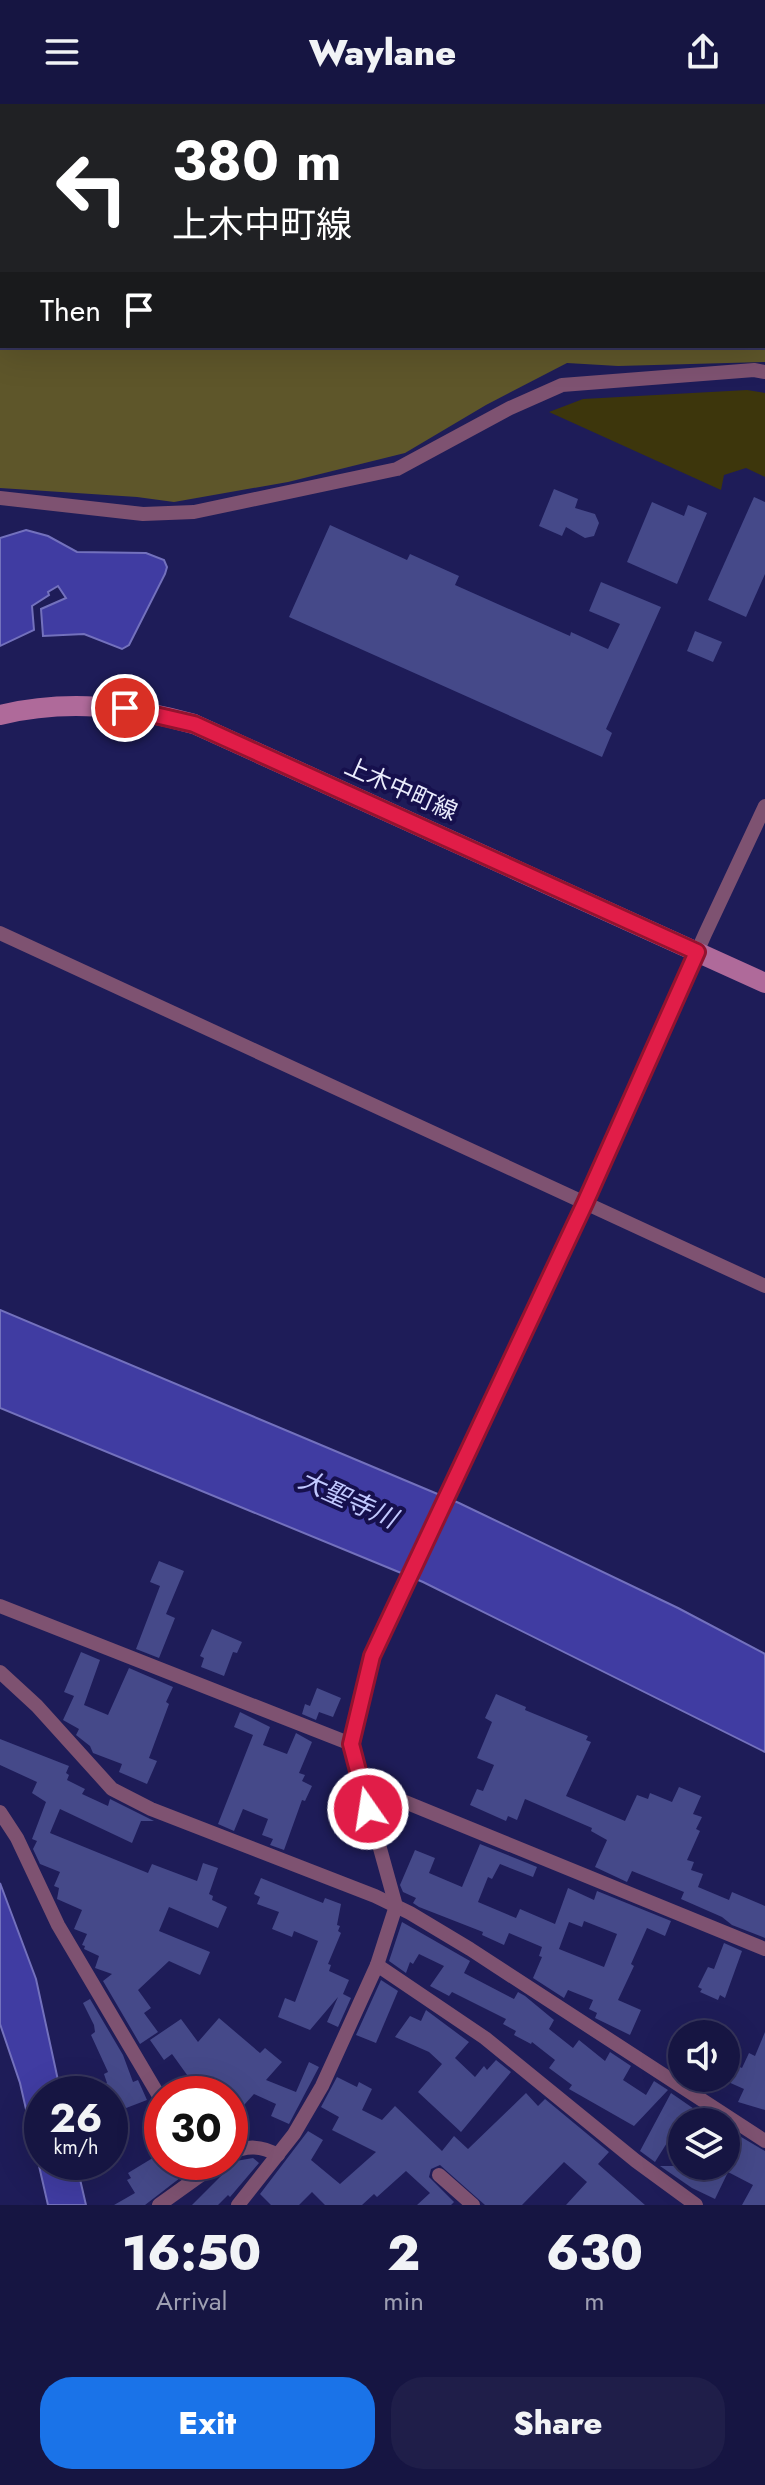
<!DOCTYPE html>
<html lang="en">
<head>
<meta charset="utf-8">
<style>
  :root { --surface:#161542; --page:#1f1e49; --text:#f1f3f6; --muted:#9e9fb2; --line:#35345b; --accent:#1a73e8 }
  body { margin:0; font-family:Jost,"Noto Sans JP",sans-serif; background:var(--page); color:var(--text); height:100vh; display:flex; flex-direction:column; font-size:30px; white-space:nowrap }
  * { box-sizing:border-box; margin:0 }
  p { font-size:26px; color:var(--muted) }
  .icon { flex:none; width:44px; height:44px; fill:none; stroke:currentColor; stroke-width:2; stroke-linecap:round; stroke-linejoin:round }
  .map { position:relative; height:2101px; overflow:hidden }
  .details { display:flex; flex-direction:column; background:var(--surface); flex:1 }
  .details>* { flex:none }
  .hud { position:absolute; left:0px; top:0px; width:766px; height:244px; box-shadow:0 8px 32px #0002,0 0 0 2px var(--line); background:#202124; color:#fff; overflow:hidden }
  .fabs { position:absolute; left:668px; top:1916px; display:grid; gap:16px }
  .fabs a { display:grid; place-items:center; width:72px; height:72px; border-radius:50%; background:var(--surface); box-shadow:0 8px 32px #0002,0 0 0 2px var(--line); font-size:40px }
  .speed { position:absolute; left:24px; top:1972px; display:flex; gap:16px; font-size:40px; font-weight:700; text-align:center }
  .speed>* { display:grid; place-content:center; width:104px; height:104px; border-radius:50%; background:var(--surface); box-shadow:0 8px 32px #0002,0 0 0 2px var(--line); line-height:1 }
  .speed small { font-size:20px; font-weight:400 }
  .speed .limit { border:12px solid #d22; background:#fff; color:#111 }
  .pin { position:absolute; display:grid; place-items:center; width:68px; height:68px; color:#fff; margin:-34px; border:4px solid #fff; border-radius:50%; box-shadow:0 2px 8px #0007 }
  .me { position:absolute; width:88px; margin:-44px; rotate:347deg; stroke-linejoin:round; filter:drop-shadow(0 0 6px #0008) }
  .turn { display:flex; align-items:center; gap:28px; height:168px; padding:0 40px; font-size:36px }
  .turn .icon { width:104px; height:104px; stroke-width:2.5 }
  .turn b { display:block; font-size:56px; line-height:68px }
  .then { display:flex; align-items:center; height:76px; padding:0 40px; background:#0003; gap:16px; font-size:30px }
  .eta { display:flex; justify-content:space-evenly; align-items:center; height:136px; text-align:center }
  .eta b { font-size:48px; font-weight:800; line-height:56px }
  .button { display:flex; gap:16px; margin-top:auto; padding:16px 40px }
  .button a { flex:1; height:92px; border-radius:32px; background:var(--accent); color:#fff; font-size:32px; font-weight:800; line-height:92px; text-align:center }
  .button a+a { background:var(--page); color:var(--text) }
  header { display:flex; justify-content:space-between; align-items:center; height:104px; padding:0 40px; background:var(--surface); font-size:36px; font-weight:800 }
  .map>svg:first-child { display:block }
</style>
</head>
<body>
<header><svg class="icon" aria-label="menu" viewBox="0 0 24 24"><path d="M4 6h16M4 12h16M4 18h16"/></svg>Waylane<svg class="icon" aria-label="share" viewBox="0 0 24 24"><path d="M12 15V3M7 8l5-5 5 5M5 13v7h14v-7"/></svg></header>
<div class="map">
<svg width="765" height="2101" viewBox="0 0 765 2101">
  <rect width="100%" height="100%" fill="#1e1c58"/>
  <polygon fill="#3d360c" points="747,286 765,289 765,373 746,364 724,371 721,386 549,308 583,295"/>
  <path fill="#5e562a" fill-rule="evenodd" d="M0,0h765v258l-147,4 -51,-3 -81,42 -81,48 -117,29 -114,20 -37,-5 -137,-9zM2,2h762v240h-762z"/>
  <g fill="#403ca2" stroke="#7371bd" stroke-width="2">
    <polygon points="26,426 48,432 77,448 146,449 164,456 167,463 165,470 129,541 122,545 84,530 43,532 41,505 66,494 58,482 48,488 49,491 32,502 34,526 0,542 0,434"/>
    <polygon points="0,1206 459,1399 678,1504 765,1550 765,1648 423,1478 0,1304"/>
    <polygon points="0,1779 36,1875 61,1990 42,1990 42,2058 76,2058 86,2101 48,2101 20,1979 0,1920"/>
  </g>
  <g fill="#454989" fill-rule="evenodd">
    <polygon points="554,385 578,395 575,404 595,410 599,419 594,432 585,434 566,423 562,432 539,422"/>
    <polygon points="754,393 765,398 765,470 746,513 708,496"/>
    <polygon points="652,398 684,412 688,401 707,409 677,480 627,458"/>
    <polygon points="330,421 407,456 410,450 459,472 455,481 570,532 571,528 608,545 620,520 589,507 601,478 661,503 606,625 612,629 602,653 289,513"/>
    <polygon points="695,527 722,538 713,558 687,547"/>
    <polygon points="159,1457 184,1467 166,1510 175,1514 159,1554 136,1545 160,1482 150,1478"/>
    <polygon points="212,1525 242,1538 237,1549 233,1548 224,1572 201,1563 204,1554 200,1552"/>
    <polygon points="81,1548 100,1556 84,1601 108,1611 129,1564 173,1583 166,1598 169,1600 149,1654 157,1657 147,1680 119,1668 122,1660 93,1649 90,1642 76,1631 79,1625 63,1616 74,1592 64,1588"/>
    <polygon points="317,1584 341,1594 333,1613 319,1608 316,1616 302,1610 305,1600 310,1602"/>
    <polygon points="496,1590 526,1603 525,1606 588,1632 586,1636 591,1638 566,1692 625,1717 637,1691 648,1695 650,1689 672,1698 679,1683 701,1692 693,1710 702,1713 696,1725 700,1727 687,1756 694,1758 691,1766 703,1770 698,1783 729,1796 732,1788 765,1802 765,1834 732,1821 722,1813 681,1795 684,1788 632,1767 627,1778 595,1763 607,1736 591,1727 592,1724 525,1695 517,1716 508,1712 506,1717 470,1701 477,1685 483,1687 494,1661 477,1654 492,1618 485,1614"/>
    <polygon points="240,1608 270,1623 263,1641 287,1650 296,1629 312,1638 299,1669 305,1671 302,1677 312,1682 305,1697 302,1696 284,1746 270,1741 273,1735 262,1731 268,1715 243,1705 234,1727 218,1720 253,1631 234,1623"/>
    <polygon points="0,1635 69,1662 66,1669 69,1671 67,1676 85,1685 82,1690 108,1702 110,1695 154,1717 141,1717 132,1739 60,1705 50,1729 148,1769 152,1760 197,1777 203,1759 218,1764 209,1790 213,1792 212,1796 227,1803 218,1824 169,1803 159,1827 210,1848 200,1871 169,1857 138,1886 151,1904 144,1909 158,1928 140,1940 103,1877 112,1870 95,1864 99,1852 84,1845 85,1842 82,1841 87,1830 74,1825 82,1806 57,1795 59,1784 54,1782 60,1768 40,1760 33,1745 37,1737 32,1735 46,1698 32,1689 37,1678 0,1661"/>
    <path d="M480,1740l57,23 -4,10 -33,-13 -8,15 -4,-2 -10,25 38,16 4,-9 35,15 13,-36 26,12 3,-9 74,30 -6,15 -18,-8 -16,36 3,2 -16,34 23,10 -11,25 -35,-17 2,-5 -8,-4 4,-9 -25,-10 -4,8 -31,-20 9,-21 -3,-1 3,-9 -33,-14 -5,12 -22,-10 1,-3 -64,-25 -6,-4 3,-5 -13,-6 -3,-7 15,-35 20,8 -6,15 33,14zM584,1817l33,13 -13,33 -45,-18 10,-27 13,5z"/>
    <polygon points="261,1774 323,1799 325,1794 341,1800 337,1821 340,1822 338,1827 341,1829 328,1860 331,1861 329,1867 349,1876 343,1890 351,1894 338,1923 327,1918 338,1893 310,1926 278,1913 285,1894 295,1898 318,1837 294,1827 292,1833 272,1825 279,1808 257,1800 260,1793 254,1790"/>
    <polygon points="402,1818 470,1857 464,1869 514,1895 518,1888 525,1892 554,1916 549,1925 573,1944 579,1936 605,1957 610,1948 631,1962 623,1976 646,1991 654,1977 668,1986 634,2022 569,1985 572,1981 549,1964 555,1956 532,1938 531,1940 514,1931 516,1927 503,1920 506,1915 452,1888 449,1892 430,1882 444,1862 419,1850 413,1860 410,1858 406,1869 389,1857"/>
    <polygon points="724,1839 742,1847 725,1894 720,1891 718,1896 700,1888 702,1885 698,1883 708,1863 714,1865"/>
    <polygon points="381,1876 398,1887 376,1939 356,1931"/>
    <polygon points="90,1895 123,1951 133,1978 138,1976 147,1996 121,2006 119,2000 112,2003 110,1990 107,1990 103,1981 107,1979 104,1970 108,1968 91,1931 95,1928 94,1921 83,1899"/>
    <polygon points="426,1906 469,1938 455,1954 475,1973 484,1962 487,1966 496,1956 511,1968 461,2028 418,1988 442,1960 429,1948 395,1933 410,1912 421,1917"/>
    <polygon points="219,1914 260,1949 265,1944 282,1958 266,1976 296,1988 309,1958 319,1963 289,2020 271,2012 276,2000 254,1990 244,2001 231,1990 169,1990 190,1975 172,1950 164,1956 150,1936 181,1915 198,1938"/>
    <polygon points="765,1928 765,2006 738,1998 744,1985 726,1977 726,1957 742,1964 749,1949 755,1952"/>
    <polygon points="337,1973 357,1983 359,1978 372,1985 362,2006 382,2016 395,2002 442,2047 454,2032 468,2045 526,1989 538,2002 545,1995 609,2048 598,2060 645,2101 566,2101 587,2078 564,2058 522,2101 485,2101 440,2061 431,2065 429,2073 454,2098 451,2101 417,2101 430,2089 406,2067 377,2093 374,2090 362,2101 325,2101 312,2088 299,2101 271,2101 260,2090 308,2027 323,2036 311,2056 340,2080 376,2048 332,2026 339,2013 321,2003"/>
    <polygon points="671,1989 700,2009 693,2018 682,2018 682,2025 680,2029 675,2026 655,2058 640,2047"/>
    <polygon points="162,2019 162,2058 184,2058 189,2067 145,2101 114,2101 135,2089 127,2076 131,2074 128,2069 156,2052 143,2030"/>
    <polygon points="726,2024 765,2047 765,2101 742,2101 753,2081 728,2068 715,2095 692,2084 660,2062 726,2062"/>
    <polygon points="253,2054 259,2059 230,2093 228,2091 218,2101 192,2101 236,2057"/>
  </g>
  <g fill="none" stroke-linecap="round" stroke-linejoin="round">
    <g stroke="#7e5271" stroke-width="14">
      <polyline points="0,394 143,410 194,408 397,365 510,304 562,281 754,266 765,268"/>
      <polyline points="0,829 765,1182"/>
      <polyline points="0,1502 351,1640"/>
      <polyline points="0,1568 37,1602 112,1685 151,1705 375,1792 410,1809 470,1845 765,2037"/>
      <polyline points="361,1680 765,1845"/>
      <polyline points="0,1708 17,1734 58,1821 162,1997"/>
      <polyline points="377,1861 485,1934 636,2057 696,2101"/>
      <path d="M230,2049c18,-8 31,-7 48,2"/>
      <polyline points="439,2071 473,2101"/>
      <polyline points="159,2101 219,2058"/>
      <polyline points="238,2101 294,2030 322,1982 377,1861 396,1802 351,1640 362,1587 372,1552 585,1099 705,830 765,702"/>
    </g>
    <path stroke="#af6a9a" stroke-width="20" d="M0,611c66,-16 130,-9 194,9l571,259"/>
  </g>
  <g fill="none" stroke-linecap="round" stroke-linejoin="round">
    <defs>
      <polyline id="route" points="125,604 194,620 697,848 585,1099 372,1552 351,1640 368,1705"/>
    </defs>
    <use href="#route" stroke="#92132f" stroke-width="20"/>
    <use href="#route" stroke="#e11d48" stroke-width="14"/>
  </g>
  <g text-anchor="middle" stroke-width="8" stroke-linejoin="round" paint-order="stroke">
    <g font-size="24" fill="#eaecfc" stroke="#16104d">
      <text transform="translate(401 685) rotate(24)" y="8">上木中町線</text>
    </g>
    <g font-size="26" font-style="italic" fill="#c1c8fe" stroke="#16104d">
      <text transform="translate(348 1395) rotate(24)" y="9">大聖寺川</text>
    </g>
  </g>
</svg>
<div class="fabs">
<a><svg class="icon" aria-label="sound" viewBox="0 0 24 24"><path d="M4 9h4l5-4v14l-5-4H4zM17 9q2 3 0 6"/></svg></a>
<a><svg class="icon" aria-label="layers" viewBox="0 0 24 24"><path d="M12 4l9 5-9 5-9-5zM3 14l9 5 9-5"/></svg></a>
</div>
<div class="speed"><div>26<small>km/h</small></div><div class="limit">30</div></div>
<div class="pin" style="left:125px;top:604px;background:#d93025"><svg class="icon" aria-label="arrive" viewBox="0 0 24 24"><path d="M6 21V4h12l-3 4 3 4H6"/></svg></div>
<svg class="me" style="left:368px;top:1705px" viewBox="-20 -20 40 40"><circle r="17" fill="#e11d48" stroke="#fff" stroke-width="3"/><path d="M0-11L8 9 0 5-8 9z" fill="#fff"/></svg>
<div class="hud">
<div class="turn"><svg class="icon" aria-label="left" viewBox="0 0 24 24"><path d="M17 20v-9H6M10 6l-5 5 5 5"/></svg><div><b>380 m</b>上木中町線</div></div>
<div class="then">Then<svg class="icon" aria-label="arrive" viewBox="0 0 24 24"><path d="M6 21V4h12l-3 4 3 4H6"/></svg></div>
</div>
</div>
<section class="details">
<div class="eta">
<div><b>16:50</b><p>Arrival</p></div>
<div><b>2</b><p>min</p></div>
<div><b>630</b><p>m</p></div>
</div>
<div class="button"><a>Exit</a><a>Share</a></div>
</section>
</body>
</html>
